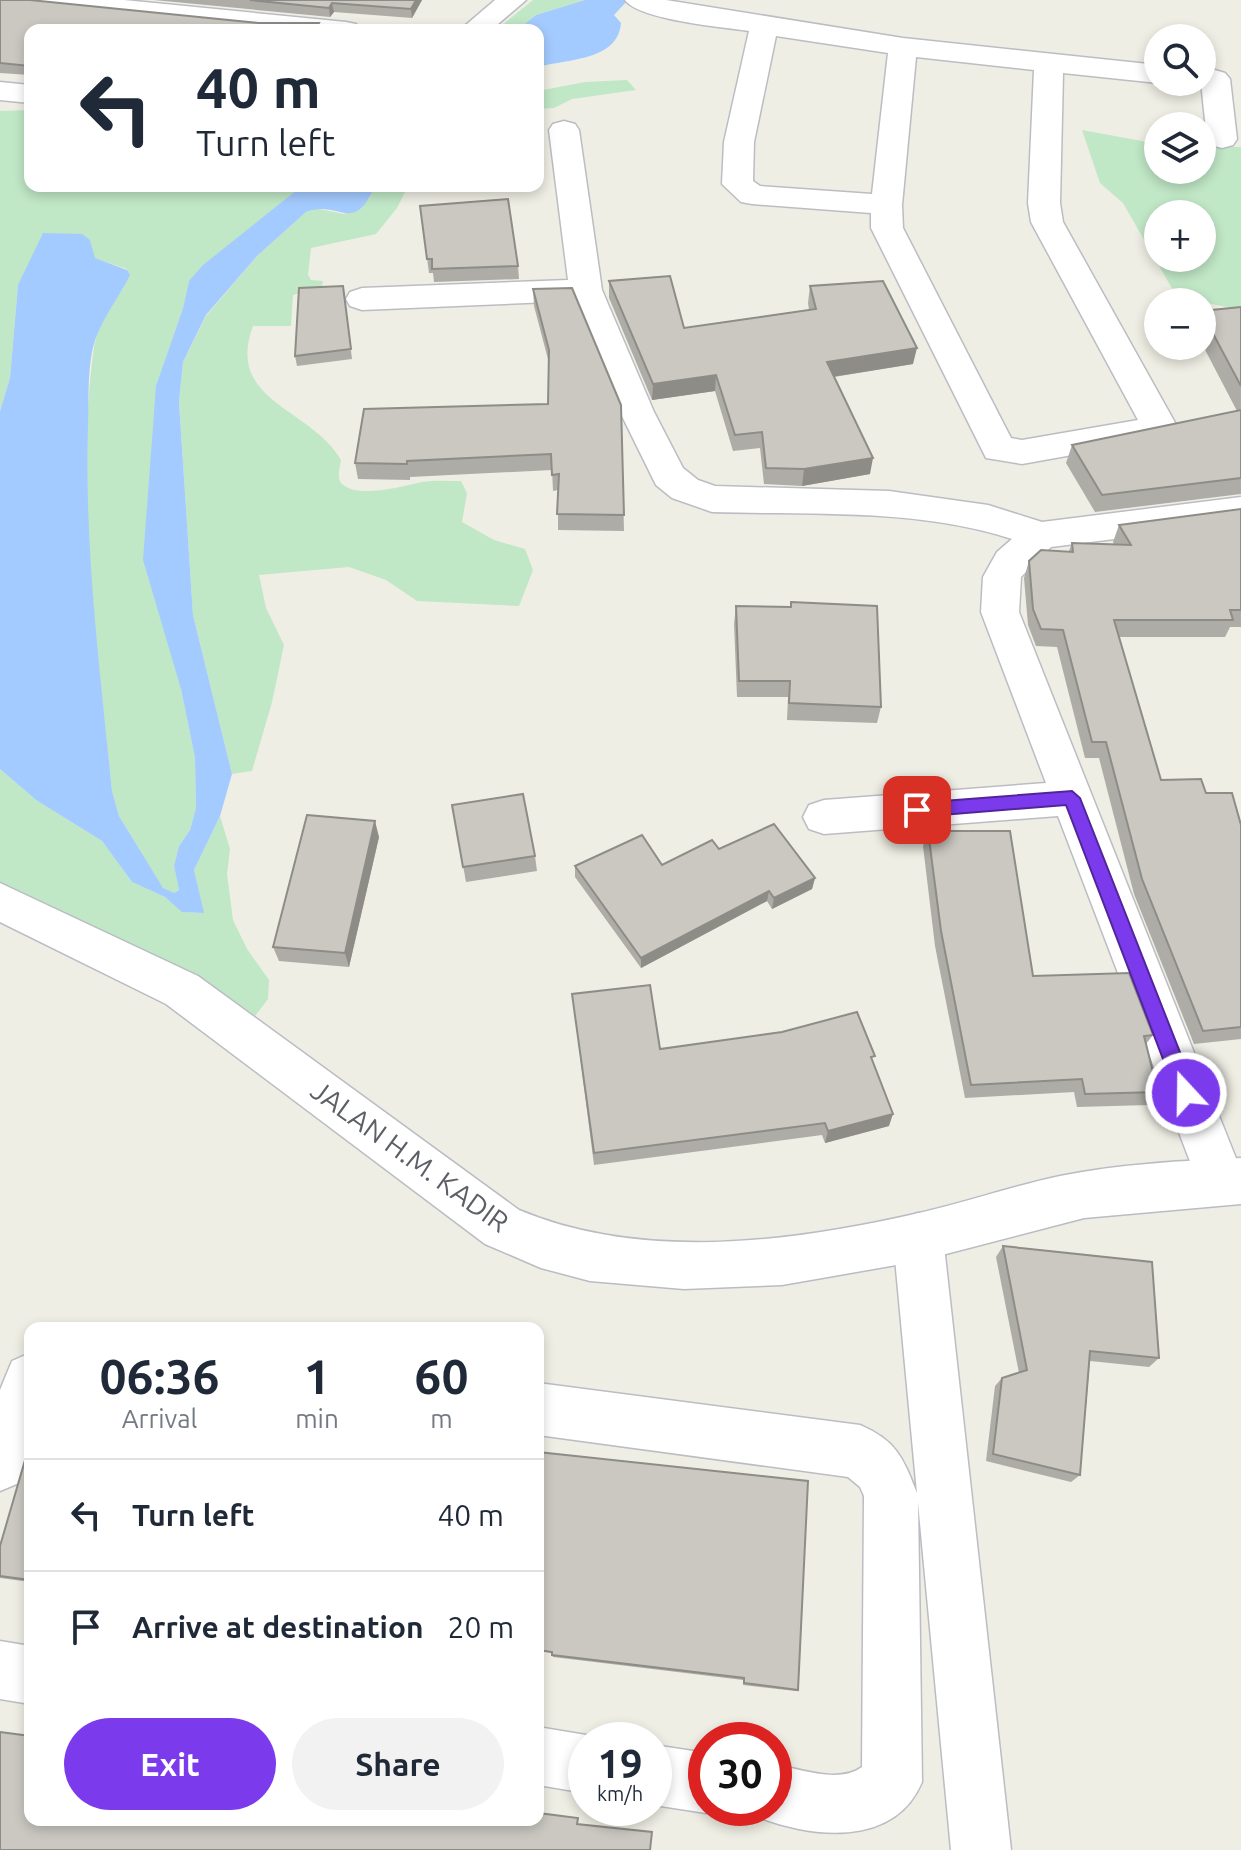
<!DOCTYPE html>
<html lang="en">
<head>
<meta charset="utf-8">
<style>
  :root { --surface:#fff; --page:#f2f2f3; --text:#1f2937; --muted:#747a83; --line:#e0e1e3; --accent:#7c3aed }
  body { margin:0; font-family:Ubuntu,sans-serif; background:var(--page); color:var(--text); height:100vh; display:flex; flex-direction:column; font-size:30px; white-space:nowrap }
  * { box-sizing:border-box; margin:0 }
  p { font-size:26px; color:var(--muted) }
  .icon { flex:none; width:44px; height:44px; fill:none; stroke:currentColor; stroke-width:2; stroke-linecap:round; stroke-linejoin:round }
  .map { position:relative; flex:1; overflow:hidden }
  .side { position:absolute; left:24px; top:1322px; width:520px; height:504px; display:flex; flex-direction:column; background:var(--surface); border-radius:16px; box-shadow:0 4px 12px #0003 }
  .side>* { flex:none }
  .guide { position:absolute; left:24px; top:24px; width:520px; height:168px; border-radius:16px; box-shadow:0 4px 12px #0003; background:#fff; color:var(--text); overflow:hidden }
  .tools { position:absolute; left:1144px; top:24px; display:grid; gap:16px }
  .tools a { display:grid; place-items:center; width:72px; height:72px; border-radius:50%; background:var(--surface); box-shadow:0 4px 12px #0003; font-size:40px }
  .speed { position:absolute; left:568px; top:1722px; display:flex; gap:16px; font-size:40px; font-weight:700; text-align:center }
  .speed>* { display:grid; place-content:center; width:104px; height:104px; border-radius:50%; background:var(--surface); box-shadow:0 4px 12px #0003; line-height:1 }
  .speed small { font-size:20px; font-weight:400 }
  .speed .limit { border:12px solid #d22; background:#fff; color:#111 }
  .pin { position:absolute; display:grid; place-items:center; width:68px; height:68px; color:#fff; margin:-34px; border-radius:16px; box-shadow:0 4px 12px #0006 }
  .me { position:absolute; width:88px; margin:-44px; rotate:339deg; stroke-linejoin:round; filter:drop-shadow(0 0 6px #0008) }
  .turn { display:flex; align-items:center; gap:28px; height:168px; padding:0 40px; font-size:36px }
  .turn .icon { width:104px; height:104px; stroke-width:2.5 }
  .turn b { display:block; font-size:56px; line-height:68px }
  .eta { display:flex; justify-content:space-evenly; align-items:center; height:136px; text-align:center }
  .eta b { font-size:48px; font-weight:700; line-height:56px }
  .cta { display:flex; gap:16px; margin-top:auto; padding:16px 40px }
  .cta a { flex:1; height:92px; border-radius:48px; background:var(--accent); color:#fff; font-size:32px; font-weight:700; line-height:92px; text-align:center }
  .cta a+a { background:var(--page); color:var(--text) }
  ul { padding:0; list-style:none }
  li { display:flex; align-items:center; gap:24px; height:112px; padding:0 40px; border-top:2px solid var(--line) }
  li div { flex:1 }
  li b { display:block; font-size:30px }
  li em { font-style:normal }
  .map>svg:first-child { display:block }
</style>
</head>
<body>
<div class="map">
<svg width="1241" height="1850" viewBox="0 0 1241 1850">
  <rect width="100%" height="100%" fill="#efeee4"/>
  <g fill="#c0e7c6" fill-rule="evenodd">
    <polygon points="533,0 585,0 536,15 517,30 496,30"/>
    <polygon points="627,80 636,90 572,99 554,108 538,109 538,91 585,82"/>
    <path d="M30,110v76h272l-113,95 -6,27 -27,79 25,302 14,69 1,50 -6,22 -11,16 -5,20 5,24 -5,3 -11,-4 -44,-73 -7,-25c-15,-146 -38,-298 -18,-444 4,-29 30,-50 33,-78l-33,-11 -4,-18 -72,45 -8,93 -10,33v-300z"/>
    <path d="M1082,130l76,14v26h44v-23h39v163l-64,-13 -54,-94 -23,-20zM1158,214h44v44h-44z"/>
    <path d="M375,186h33l-11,22 -21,26 -65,14 -3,27 3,5 12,1 -1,5 -29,9 -2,31h-38c-28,76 57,81 88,134 -1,7 -5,18 1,24 16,15 62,2 80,-2 13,-2 26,-1 39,-1l6,12 -5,29 32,18 31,9 8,21 -14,36 -102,-5 -31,-21 -37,-13 -90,8 7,33 18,37 -12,57 -20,69 -20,3 -39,-159 -14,-213 4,-40 23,-46 51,-60 49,-44 9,-4 29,6 25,-15z"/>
    <polygon points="0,769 36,800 102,841 132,882 165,897 183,912 203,913 194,870 220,816 230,849 227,874 233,920 247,949 269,980 268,999 255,1016 218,1000 123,943 0,882"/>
  </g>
  <g fill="#a4cbff">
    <path d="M585,0h43l-14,15 7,8c-3,38 -54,36 -83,44v-37h-21l19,-15z"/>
    <path d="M302,186h73c-22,50 -36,13 -69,26l-49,44 -51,59 -23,47 -4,40 14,213 39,159 -12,42 -26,54 10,43 -22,-1 -17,-15 -33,-15 -30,-41 -66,-41 -36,-31v-358l10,-33 8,-93 25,-52 39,1 8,6 5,18 32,12 3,5c-11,22 -26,41 -35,65 -8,25 -6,58 -7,85 -4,122 12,245 24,366l7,25 44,72 11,5 5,-3 -5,-24 5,-20 11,-16 6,-22 -1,-50 -14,-69 -38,-129 13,-174 27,-78 6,-27 14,-16z"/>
  </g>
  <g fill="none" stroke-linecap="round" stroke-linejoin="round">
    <defs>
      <g id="street">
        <polygon points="24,0 124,0 346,22 356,24 360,30 260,30 38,8 28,6"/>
        <polygon points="495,0 526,0 491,30 460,30"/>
        <path d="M625,0h41l237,38 255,27v17h3l-3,1 -95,-10 -3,130 3,19 115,206 -6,9 -150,27 -36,-6 -115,-230v-15l-119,-9 -11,-2 -19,-18 2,-42 25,-111c-26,-4 -110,-11 -124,-31zM776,36l112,17 -16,141 -112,-8 -7,-5 1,-39zM916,57l118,13 -6,133 3,19 107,198 -116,20 -11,-2 -108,-210 -1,-23z"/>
        <polygon points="1215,70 1225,73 1230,79 1237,139 1233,145 1222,148 1211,145 1207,139 1201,82 1205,73"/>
        <polygon points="0,82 30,85 30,103 0,100"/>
        <path d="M564,121l11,3 4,6 23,160 52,122 29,56 15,12 17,6 174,5 99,14 54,17 199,-25v26l-190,24 -30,30 -2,35 222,559 -3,27 -17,7 -17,-7 -146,-382 -234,18 -15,-5 -6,-12 6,-12 15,-5 222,-17 -65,-171 2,-35 14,-25 15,-13c-95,-31 -201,-24 -300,-27l-40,-14 -16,-13 -36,-73 -46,-111 -212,9 -12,-4 -4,-7 4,-7 12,-4 206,-8 -19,-150 4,-6z"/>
        <path d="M918,1213l18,7 7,17 68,613h-60l-33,-348 4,280c-28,67 -114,56 -169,33l-3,-7h24v-44c26,5 65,20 88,3l2,-271 -4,-9 -12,-10 -310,-42v-52l322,42c37,16 43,33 57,68l-24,-256 7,-17z"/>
        <polygon points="30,1353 30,1455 19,1483 0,1491 0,1390 12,1361"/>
        <polygon points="0,1641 30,1646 30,1704 0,1699"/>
        <polygon points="538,1727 586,1735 599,1740 586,1740 586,1793 538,1785"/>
        <polygon points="654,1745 706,1753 706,1808 717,1808 706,1813 654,1805"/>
      </g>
      <path id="secondary" d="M0,883l198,93 321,234c124,52 274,32 400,3 48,-11 94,-27 141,-37 59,-12 121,-15 181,-18v46l-157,14 -165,43 -137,24 -98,4 -94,-8 -49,-13 -56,-24 -319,-240 -166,-82z"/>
    </defs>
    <use href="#street" stroke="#bcbdc3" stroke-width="3"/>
    <use href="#secondary" stroke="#babcc3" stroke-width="3"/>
    <use href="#street" fill="#fff" fill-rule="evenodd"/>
    <use href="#secondary" fill="#fff" fill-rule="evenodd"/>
  </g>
  <g fill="#aeaca6">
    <polygon points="0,0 35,1 258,23 319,23 321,30 30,30 30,75 0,73"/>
    <polygon points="154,0 422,0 412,18 334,12 330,17"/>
    <polygon points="420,206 518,266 519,279 434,282 433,273 429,273"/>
    <polygon points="609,281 684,328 809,310 808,303 810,286 913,364 834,377 870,474 802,486 764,484 760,448 733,451 715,391 652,400 609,298"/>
    <polygon points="533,289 621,405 624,531 558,530 558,490 553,491 552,470 410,477 410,480 358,479 355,463 548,404 549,363 534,306"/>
    <polygon points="344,296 352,359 297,366 295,356"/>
    <polygon points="1241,307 1241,494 1095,512 1066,463 1072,445 1237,411 1202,344 1202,311"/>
    <polygon points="1241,509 1241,627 1230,627 1225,637 1119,637 1161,780 1206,793 1241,825 1241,1039 1194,1044 1134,894 1099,758 1085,758 1057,647 1036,646 1028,625 1024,578 1029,561 1069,551 1072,543 1114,544 1113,542 1119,525"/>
    <polygon points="736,606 881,707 877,723 787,720 788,697 737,697 734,624"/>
    <polygon points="452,805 535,856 537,871 466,882"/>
    <polygon points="928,831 1033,976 1153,1035 1146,1044 1158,1092 1149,1105 1077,1107 1074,1092 965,1098 935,946 923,846"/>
    <polygon points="379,837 349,967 279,961 273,947"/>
    <polygon points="719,849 815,878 812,889 772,909 767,901 641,968 575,877 575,866 662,865"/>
    <polygon points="572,994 660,1049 873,1063 889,1126 825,1143 822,1135 594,1165"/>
    <polygon points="1003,1246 1159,1358 1149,1367 1090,1361 1080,1475 1071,1482 986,1461 995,1386 1002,1378 1019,1373 996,1257"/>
    <polygon points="30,1443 30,1582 0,1578 0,1546"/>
    <polygon points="538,1452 798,1690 796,1691 743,1685 743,1680 553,1657 552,1653 538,1651"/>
  </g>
  <g fill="#8d8c87">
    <polygon points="416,0 422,0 412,18 411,9"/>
    <polygon points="332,3 334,12 330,17 329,8"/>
    <polygon points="917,348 913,364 825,378 827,362"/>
    <polygon points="716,375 715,391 652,400 653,384"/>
    <polygon points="873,458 870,474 802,486 804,469"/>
    <polygon points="375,821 379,837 349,967 345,953"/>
    <polygon points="815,878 812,889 772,909 774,898"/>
    <polygon points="769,891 767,901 641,968 641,958"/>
    <polygon points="893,1114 889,1126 825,1143 828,1131"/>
  </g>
  <g fill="#cac8c1" stroke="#8d8c87" stroke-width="2">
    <polygon points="0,0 30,0 258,23 319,23 315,30 30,30 30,66 0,63"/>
    <polygon points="250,0 416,0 411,9 332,3 329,8"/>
    <polygon points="508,199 518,266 432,269 432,259 427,259 420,206"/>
    <polygon points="670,276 684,328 816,309 810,286 883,281 917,348 827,362 873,458 804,469 766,468 762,432 735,435 716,375 653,384 609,281"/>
    <polygon points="343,286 351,349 295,356 299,288"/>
    <polygon points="572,288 621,405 624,515 557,514 559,474 552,475 551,454 407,461 407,464 355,463 364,409 548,404 549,350 533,289"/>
    <polygon points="1241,307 1241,386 1202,313 1202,311"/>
    <polygon points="1241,410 1241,478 1102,495 1072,445"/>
    <polygon points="1241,509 1241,610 1230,610 1233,620 1114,620 1161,780 1201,779 1206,793 1232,793 1241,825 1241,1027 1203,1031 1142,879 1106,742 1092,742 1063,630 1041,629 1033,609 1029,561 1041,550 1073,552 1072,543 1131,545 1119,525"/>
    <polygon points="791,602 877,606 881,707 789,703 790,681 739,681 736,606 791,607"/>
    <polygon points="523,794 535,856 463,867 452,805"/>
    <polygon points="307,815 375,821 345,953 273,947"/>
    <polygon points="774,824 815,878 774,898 769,891 641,958 575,866 642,835 662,865 712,840 719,849"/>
    <polygon points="928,831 1010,831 1033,976 1129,973 1153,1035 1144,1036 1158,1092 1085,1094 1082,1079 971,1085 941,931"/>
    <polygon points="650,985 660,1049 782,1032 857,1012 875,1056 871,1057 893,1114 828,1131 825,1123 594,1153 572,994"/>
    <polygon points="1003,1246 1152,1262 1159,1358 1090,1351 1080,1475 993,1454 1002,1378 1027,1370"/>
    <polygon points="30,1443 30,1580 0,1576 0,1546"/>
    <polygon points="538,1452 808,1481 798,1690 744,1683 744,1678 552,1655 552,1652 538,1650"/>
    <polygon points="0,1732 30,1736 30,1820 538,1820 538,1813 578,1818 577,1824 652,1832 650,1850 0,1850"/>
  </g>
  <polygon fill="#7c3aed" stroke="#51269a" stroke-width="2" points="1072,791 1080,798 1196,1093 1193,1099 1186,1102 1179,1099 1176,1093 1066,805 917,817 908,810 917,803"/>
  <g text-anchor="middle" stroke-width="8" stroke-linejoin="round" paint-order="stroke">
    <g font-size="28" fill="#5c5f65" stroke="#fff">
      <text transform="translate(410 1156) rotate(36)" y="10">JALAN H.M. KADIR</text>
    </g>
  </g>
</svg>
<div class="tools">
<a><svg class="icon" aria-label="search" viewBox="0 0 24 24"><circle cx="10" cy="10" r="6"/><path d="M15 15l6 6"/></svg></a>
<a><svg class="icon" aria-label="layers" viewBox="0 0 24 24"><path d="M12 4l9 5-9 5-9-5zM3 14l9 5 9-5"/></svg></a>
<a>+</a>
<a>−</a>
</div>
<div class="speed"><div>19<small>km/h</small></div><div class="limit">30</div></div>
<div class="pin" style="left:917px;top:810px;background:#d93025"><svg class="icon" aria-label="arrive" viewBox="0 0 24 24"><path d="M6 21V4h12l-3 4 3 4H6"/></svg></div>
<svg class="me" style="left:1186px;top:1093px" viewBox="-20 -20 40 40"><circle r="17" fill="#7c3aed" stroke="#fff" stroke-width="3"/><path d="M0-11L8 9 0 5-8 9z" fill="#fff"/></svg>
<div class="guide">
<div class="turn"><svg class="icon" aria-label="left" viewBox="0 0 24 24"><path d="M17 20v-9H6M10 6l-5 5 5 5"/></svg><div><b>40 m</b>Turn left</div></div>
</div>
<section class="side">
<div class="eta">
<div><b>06:36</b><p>Arrival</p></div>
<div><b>1</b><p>min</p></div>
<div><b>60</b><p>m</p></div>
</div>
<ul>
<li><svg class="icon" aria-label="left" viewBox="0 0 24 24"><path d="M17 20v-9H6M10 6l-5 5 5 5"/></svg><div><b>Turn left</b></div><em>40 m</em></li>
<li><svg class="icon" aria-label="arrive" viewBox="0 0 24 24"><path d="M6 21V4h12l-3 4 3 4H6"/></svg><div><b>Arrive at destination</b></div><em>20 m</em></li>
</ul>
<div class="cta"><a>Exit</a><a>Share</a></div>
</section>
</div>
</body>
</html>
